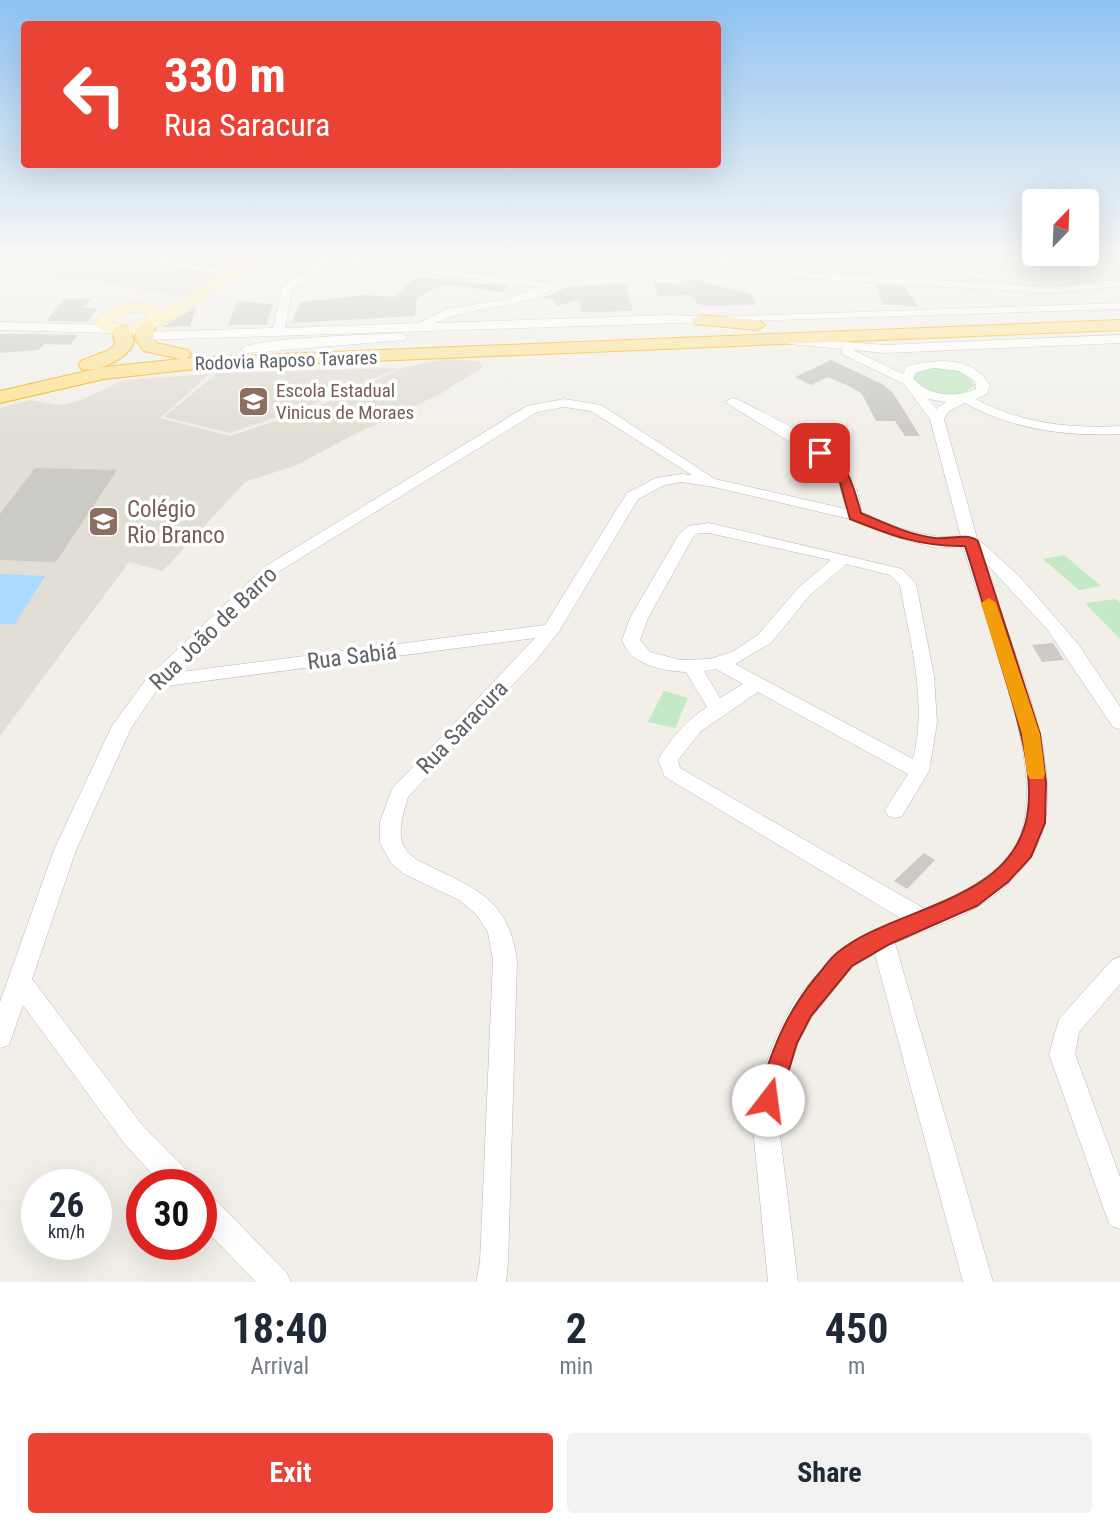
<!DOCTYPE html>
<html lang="en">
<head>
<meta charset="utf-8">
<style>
  :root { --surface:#fff; --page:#f2f2f3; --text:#1f2937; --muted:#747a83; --accent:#ea4335 }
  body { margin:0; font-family:"Roboto Condensed",sans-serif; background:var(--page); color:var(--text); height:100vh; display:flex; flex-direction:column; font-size:26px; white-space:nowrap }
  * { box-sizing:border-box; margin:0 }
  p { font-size:23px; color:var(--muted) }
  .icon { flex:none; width:38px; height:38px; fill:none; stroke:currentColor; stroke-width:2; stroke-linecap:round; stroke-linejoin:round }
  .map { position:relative; height:1282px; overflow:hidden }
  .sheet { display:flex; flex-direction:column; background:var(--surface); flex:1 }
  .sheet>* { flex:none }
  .banner { position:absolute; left:21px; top:21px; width:700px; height:147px; border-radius:7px; box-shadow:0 7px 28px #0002; background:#ea4335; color:#fff; overflow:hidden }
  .needle { width:46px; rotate:23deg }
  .controls { position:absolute; left:1022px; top:189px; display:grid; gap:14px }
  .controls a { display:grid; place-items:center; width:77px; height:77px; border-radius:7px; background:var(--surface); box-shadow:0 7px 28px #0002; font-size:35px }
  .speed { position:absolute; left:21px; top:1169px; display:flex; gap:14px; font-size:35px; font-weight:700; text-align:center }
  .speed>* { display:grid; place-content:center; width:91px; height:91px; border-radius:50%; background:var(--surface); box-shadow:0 7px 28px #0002; line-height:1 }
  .speed small { font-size:18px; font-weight:400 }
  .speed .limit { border:10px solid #d22; background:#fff; color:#111 }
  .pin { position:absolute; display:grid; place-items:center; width:60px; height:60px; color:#fff; margin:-30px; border-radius:14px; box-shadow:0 4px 10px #0006 }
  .me { position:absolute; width:77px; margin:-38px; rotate:15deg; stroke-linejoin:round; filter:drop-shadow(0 0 5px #0008) }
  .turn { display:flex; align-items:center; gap:24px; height:147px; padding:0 28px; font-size:32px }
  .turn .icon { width:91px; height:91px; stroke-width:2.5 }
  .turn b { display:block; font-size:49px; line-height:60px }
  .eta { display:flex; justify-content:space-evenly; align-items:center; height:119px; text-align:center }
  .eta b { font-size:42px; font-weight:700; line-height:49px }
  .primary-button { display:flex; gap:14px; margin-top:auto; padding:14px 28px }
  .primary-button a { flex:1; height:80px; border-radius:7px; background:var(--accent); color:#fff; font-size:28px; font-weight:700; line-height:80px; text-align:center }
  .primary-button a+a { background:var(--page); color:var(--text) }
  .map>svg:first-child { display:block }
</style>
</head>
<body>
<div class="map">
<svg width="1120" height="1282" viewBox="0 0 1120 1282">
  <rect width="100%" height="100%" fill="#f1efe8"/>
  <g fill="#e1ded6">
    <polygon points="32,254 128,254 219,272 219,275 184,298 109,283 35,274 3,267"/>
    <polygon points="445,359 478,361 483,367 440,394 349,437 297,465 245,482 163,571 129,562 0,736 0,408 30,400 60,405 82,400 123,380 210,374 160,418 230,436 314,408 405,367"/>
    <polygon points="399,368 314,404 230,433 164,417 217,373"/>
  </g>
  <g fill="#c5e8c5">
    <path d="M926,367c17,1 42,-1 48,18 -14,17 -52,10 -61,-8l1,-4z"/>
    <polygon points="1064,555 1101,586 1079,590 1043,559"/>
    <polygon points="1116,599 1120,603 1120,639 1085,603"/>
    <polygon points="664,691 688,698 675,728 648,722"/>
  </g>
  <polygon fill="#aadaff" points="0,574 45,576 15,624 0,624"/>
  <g fill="#cccac5">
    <polygon points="164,254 245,254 223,269"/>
    <polygon points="415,277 508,286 503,292 446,285 436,288 417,299 415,316 292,323 300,302 365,295 396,297"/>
    <polygon points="691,279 751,294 756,305 706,306 698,304 689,295 654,296 658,293 653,283 670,282 674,286"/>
    <polygon points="626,284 633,311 582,312 579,300 557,306 553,299 542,298 571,286"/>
    <polygon points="876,285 905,287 919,307 882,304"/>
    <polygon points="64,299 91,299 83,308 97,308 87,322 46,321"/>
    <polygon points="237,301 273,304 266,325 228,325"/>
    <polygon points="196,307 190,326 162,327 178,318"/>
    <polygon points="0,334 32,334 78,335 70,345 44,344 38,350 0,353"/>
    <polygon points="831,360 882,384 893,393 920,436 905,436 895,421 876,421 862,394 853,388 828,377 811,385 795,377"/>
    <polygon points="35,468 117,470 56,562 0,560 0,514"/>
    <polygon points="1053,643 1064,660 1042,662 1032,645"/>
    <polygon points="924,853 935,860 907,889 894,881"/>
  </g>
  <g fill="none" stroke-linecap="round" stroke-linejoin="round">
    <defs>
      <g id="minor">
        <polygon points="123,254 143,254 235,274 230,277 128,257"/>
        <polygon points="699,254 713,254 736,263 816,273 1051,287 1120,280 1120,286 1051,293 816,279 734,269"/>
        <polygon points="903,254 919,254 997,279 988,281"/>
        <path d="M328,255l225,28 5,3c-36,25 -84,18 -123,37l235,-8 44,2 406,-14v6l-975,31 -6,-4 6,-4 128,-4 10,-42zM330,261l208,26 -30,12 -62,10 -27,14 -134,5 7,-39z"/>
        <polygon points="0,322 109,325 115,329 109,333 0,330"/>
        <path d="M401,333l6,4 -2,3 -158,13 -6,-4c15,-12 133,-14 160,-16z"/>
        <path d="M1120,335v8l-235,10 -32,-3 50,24 4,-8c29,-7 66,-11 83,20l-3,8 -11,5c43,24 95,30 144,27v8c-53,3 -109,-5 -155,-31l-16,8 -5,8 33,119 43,39 58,67 42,63v22l-7,-2 -66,-98 -64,-69c22,78 76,180 62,262 -6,35 -38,68 -68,85 -26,15 -55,24 -82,36l98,339h-30l-88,-328 -23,13 -40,50 -14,26 -13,40 -7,35 20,164h-30l-16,-164 7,-35 16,-43 19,-39 42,-48 66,-34 -237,-142 -7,-17c13,-22 28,-39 49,-53l-21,-35c-24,-1 -55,-7 -64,-32l8,-22 49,-84 10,-8 20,-3 193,46 14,15 18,92 3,47 -8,48 -27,45 -7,2 -7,-2 -3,-6 23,-36 -150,-82 -57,39 -23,29 2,8 245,141c32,-14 71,-31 90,-63 40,-66 -33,-229 -52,-300l-27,2 -44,-12 -42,-17 -136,-32 -33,-5 -16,3 -27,14 -78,131 -23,29 -129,138c-4,15 -11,33 -5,48 4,9 15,16 24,20 50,24 82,35 90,96l-9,301 -2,20h-30l4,-20 13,-301 -5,-29 -12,-18 -17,-14 -55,-26 -13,-11 -11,-20v-21l12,-33 143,-151 -376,49 -28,41 -55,122 -44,129 110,146 49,50 4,10h-33l-38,-42 -101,-138 -14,40 -9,3v-46l54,-152 58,-124 35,-48 119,-112 261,-160 37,-7 37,6 114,74 131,30 -8,-30 -17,-18 -96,-59 7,-4 5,1c35,19 99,45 116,82 5,10 7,22 9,32 33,14 63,26 99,24l-31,-118 -26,-35 -62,-30v-5l-53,-5 -6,-4 2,-3 100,8zM934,368l25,3 16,10 1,8c-20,9 -48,8 -63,-11l3,-6zM928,399l18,3 -10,7zM564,407l27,4 101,64 -11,-1 -25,4 -29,15 -82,132 -372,48 105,-101 259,-160zM698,533h11l122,27 -33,28 -40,47 -26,17 -22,7 -30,1 -30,-8 -10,-12 8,-22 45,-81zM846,564l44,11 10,10c10,57 28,116 13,174l-178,-95 36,-21 39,-48zM716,669l27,15 -23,14 -16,-27z"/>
        <polygon points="1120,957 1120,984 1079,1032 1075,1054 1120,1177 1120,1229 1110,1225 1106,1215 1049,1054 1059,1019 1112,960"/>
        <polygon points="201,1191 211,1195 286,1272 291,1282 256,1282 201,1225"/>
      </g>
      <path id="major" d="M250,254h16c-12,13 -30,22 -45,32 -27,20 -96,73 -127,37 12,-20 50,-27 68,-11zM129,312h13l7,5 -19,9 -20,-4z"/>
      <g id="highway">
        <polygon points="701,315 757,320 766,325 757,330 695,324 692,320"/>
        <polygon points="1120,320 1120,330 204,368 104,379 0,403 0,391 104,367 180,359 144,351 135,339 138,326 147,321 156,326 153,339 156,343 188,350 191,354 187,358"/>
        <path d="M121,325l6,1 7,14c-3,18 -36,33 -53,29l-2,-4 2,-4 28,-11 6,-6 -3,-14z"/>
      </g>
    </defs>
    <use href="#minor" stroke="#b5b8bc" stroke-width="1"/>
    <use href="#major" stroke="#f2c960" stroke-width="1"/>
    <use href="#highway" stroke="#f9ab00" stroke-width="2"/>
    <use href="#minor" fill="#fff" fill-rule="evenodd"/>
    <use href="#major" fill="#fff2af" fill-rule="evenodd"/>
    <use href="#highway" fill="#fde293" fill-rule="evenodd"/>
  </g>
  <linearGradient id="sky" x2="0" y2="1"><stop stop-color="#8fc3f1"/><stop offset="0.59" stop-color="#f9f8f5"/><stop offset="1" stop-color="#f9f8f5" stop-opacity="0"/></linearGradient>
  <rect width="1120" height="433" fill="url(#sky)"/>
  <path fill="#ea4335" stroke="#982c22" stroke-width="2" d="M820,449c28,10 34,39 41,64 24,10 48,22 74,25 13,2 33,-6 43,3l62,193 6,48 -1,41 -14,34 -23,25 -31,24 -87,38 -38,22 -41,50 -14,27 -20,66 -9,3 -8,-3 -4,-9c16,-48 27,-83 60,-123 7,-7 13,-18 21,-24 54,-45 166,-49 188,-128 14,-48 -12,-121 -26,-167 -11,-37 -22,-75 -34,-112 -44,1 -75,-11 -115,-27l-11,-40 -26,-26z"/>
  <polygon fill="#f59e0b" points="989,598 996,603 1040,734 1045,774 1043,779 1030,779 1027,774 1022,734 981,603"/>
  <defs>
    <symbol id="school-square" viewBox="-11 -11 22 22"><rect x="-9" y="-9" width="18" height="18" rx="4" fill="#8d6e63" stroke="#fff"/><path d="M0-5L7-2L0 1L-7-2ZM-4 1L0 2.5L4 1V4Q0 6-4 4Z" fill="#fff"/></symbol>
  </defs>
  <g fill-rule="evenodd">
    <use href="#school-square" x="236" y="384" width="35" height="35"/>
    <use href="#school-square" x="86" y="504" width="35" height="35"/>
  </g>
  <g text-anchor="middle" stroke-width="7" stroke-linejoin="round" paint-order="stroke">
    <g font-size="19" fill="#5f6368" stroke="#fff">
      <text transform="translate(286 360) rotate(-2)" y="7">Rodovia Raposo Tavares</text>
    </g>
    <g font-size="19" fill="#785e54" stroke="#fff" text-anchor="start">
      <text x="276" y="397">Escola Estadual<tspan x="276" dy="22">Vinicus de Moraes</tspan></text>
    </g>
    <g font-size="23" fill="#785e54" stroke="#fff" text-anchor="start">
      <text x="127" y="517">Colégio<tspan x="127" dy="26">Rio Branco</tspan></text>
    </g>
    <g font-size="23" fill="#5f6368" stroke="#fff">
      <text transform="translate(213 628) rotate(-44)" y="8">Rua João de Barro</text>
      <text transform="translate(352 656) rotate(-7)" y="8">Rua Sabiá</text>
      <text transform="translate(462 727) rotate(-46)" y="8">Rua Saracura</text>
    </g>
  </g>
</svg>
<div class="controls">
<a><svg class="needle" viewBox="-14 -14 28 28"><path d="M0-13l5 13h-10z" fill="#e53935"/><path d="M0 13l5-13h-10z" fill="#747a83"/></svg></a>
</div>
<div class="speed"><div>26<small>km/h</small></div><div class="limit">30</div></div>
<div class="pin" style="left:820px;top:453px;background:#d93025"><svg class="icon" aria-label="arrive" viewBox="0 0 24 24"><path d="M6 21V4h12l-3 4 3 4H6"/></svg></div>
<svg class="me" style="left:768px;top:1100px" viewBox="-20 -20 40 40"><circle r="19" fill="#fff"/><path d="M0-13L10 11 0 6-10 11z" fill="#ea4335"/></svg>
<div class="banner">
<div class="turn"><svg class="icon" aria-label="left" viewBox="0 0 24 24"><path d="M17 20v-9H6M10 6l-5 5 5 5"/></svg><div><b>330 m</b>Rua Saracura</div></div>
</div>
</div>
<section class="sheet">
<div class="eta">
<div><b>18:40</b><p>Arrival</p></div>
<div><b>2</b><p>min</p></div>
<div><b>450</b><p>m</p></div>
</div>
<div class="primary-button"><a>Exit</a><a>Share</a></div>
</section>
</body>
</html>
